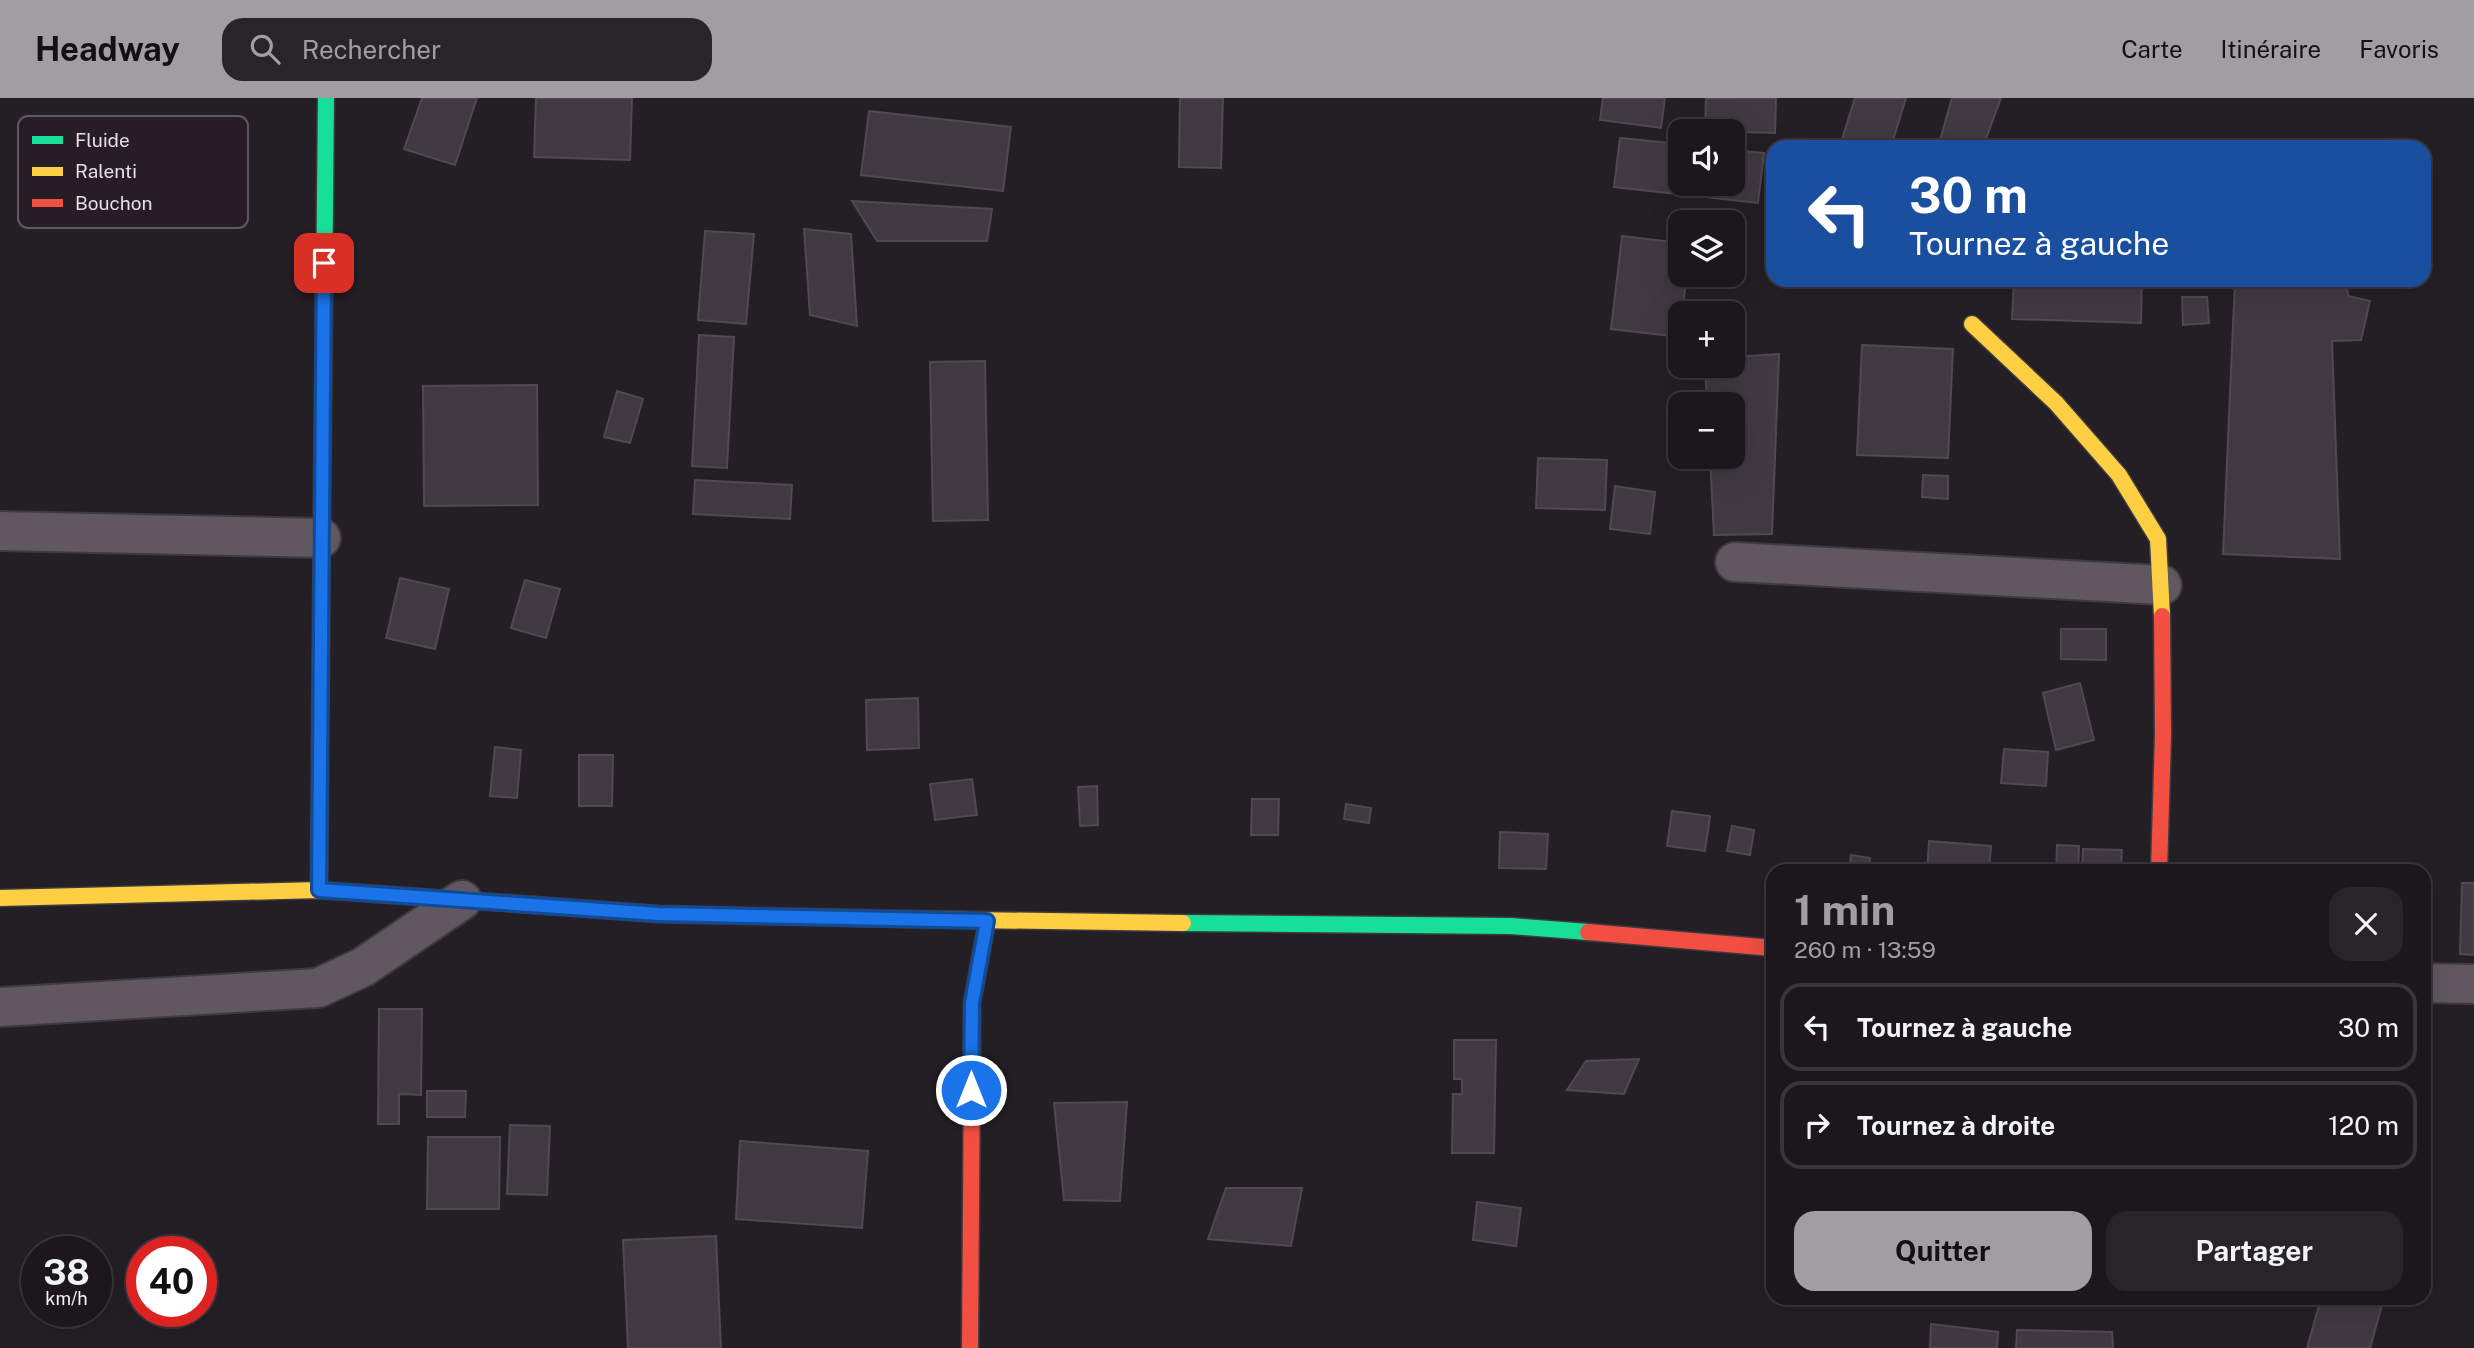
<!DOCTYPE html>
<html lang="fr">
<head>
<meta charset="utf-8">
<style>
  :root { --surface:#1b171c; --page:#282429; --text:#f1f3f6; --muted:#a09fa3; --line:#39363b; --accent:#a29ca3 }
  body { margin:0; font-family:"Public Sans",sans-serif; background:var(--page); color:var(--text); height:100vh; display:flex; flex-direction:column; font-size:26px; white-space:nowrap }
  * { box-sizing:border-box; margin:0 }
  p { font-size:23px; color:var(--muted) }
  .icon { flex:none; width:38px; height:38px; fill:none; stroke:currentColor; stroke-width:2; stroke-linecap:round; stroke-linejoin:round }
  .map { position:relative; flex:1; overflow:hidden }
  .side { position:absolute; left:1766px; top:766px; width:665px; height:441px; display:flex; flex-direction:column; background:var(--surface); border-radius:21px; box-shadow:0 7px 28px #0002,0 0 0 2px var(--line) }
  .side>* { flex:none }
  .banner { position:absolute; left:1766px; top:42px; width:665px; height:147px; border-radius:21px; box-shadow:0 7px 28px #0002,0 0 0 2px var(--line); background:#1a4fa0; color:#fff; overflow:hidden }
  .tools { position:absolute; left:1668px; top:21px; display:grid; gap:14px }
  .tools a { display:grid; place-items:center; width:77px; height:77px; border-radius:14px; background:var(--surface); box-shadow:0 7px 28px #0002,0 0 0 2px var(--line); font-size:35px }
  .speed { position:absolute; left:21px; top:1138px; display:flex; gap:14px; font-size:35px; font-weight:700; text-align:center }
  .speed>* { display:grid; place-content:center; width:91px; height:91px; border-radius:50%; background:var(--surface); box-shadow:0 7px 28px #0002,0 0 0 2px var(--line); line-height:1 }
  .speed small { font-size:18px; font-weight:400 }
  .speed .limit { border:10px solid #d22; background:#fff; color:#111 }
  .pin { position:absolute; display:grid; place-items:center; width:60px; height:60px; color:#fff; margin:-30px; border-radius:14px; box-shadow:0 4px 10px #0006 }
  .me { position:absolute; width:77px; margin:-38px; rotate:0deg; stroke-linejoin:round; filter:drop-shadow(0 0 5px #0008) }
  .turn { display:flex; align-items:center; gap:24px; height:147px; padding:0 28px; font-size:32px }
  .turn .icon { width:91px; height:91px; stroke-width:2.5 }
  .turn b { display:block; font-size:49px; line-height:60px }
  .round { display:grid; place-items:center; flex:none; width:74px; height:74px; border-radius:21px; background:var(--page) }
  .headline { display:flex; align-items:center; justify-content:space-between; height:119px; padding:0 28px }
  h1 { font-size:42px; font-weight:700; line-height:52px; color:var(--accent) }
  .action { display:flex; gap:14px; margin-top:auto; padding:14px 28px }
  .action a { flex:1; height:80px; border-radius:21px; background:var(--accent); color:#111; font-size:28px; font-weight:700; line-height:80px; text-align:center }
  .action a+a { background:var(--page); color:var(--text) }
  ul { padding:0; list-style:none }
  li { display:flex; align-items:center; gap:21px; height:88px; margin:0 14px 10px; padding:0 14px; border:4px solid var(--line); border-radius:21px }
  li div { flex:1 }
  li b { display:block; font-size:26px }
  li em { font-style:normal }
  header { display:flex; align-items:center; gap:42px; box-sizing:border-box; height:98px; padding:0 35px; background:var(--accent); color:#111 }
  header strong { font-size:33px }
  nav { display:flex; gap:38px; margin-inline-start:auto; font-size:24px }
  .search { width:490px; height:63px; background:var(--page); display:flex; align-items:center; gap:18px; box-sizing:border-box; padding:0 24px; border-radius:21px; color:var(--muted); font-size:26px }
  .map>svg:first-child { display:block }
</style>
</head>
<body>
<header>
<strong>Headway</strong>
<div class="search"><svg class="icon" aria-label="search" viewBox="0 0 24 24"><circle cx="10" cy="10" r="6"/><path d="M15 15l6 6"/></svg>Rechercher</div>
<nav><a>Carte</a><a>Itinéraire</a><a>Favoris</a></nav>
</header>
<div class="map">
<svg width="2474" height="1250" viewBox="0 0 2474 1250">
  <rect width="100%" height="100%" fill="#241f25"/>
  <g fill="#403942" stroke="#4e4a4f" stroke-width="2">
    <polygon points="422,0 477,0 455,67 404,51"/>
    <polygon points="536,0 632,0 630,62 534,59"/>
    <polygon points="1180,0 1223,0 1221,70 1179,69"/>
    <polygon points="1603,0 1665,0 1661,30 1600,22"/>
    <polygon points="1706,0 1776,0 1775,35 1705,33"/>
    <polygon points="1855,0 1906,0 1891,49 1868,49 1842,41"/>
    <polygon points="1952,0 2001,0 1983,49 1938,49"/>
    <polygon points="869,13 1011,29 1003,93 861,77"/>
    <polygon points="1620,40 1680,46 1680,86 1732,86 1732,52 1764,55 1758,105 1614,89"/>
    <polygon points="852,103 992,111 987,143 877,143"/>
    <polygon points="804,131 851,136 857,228 810,217"/>
    <polygon points="705,133 754,136 746,226 698,222"/>
    <polygon points="1622,138 1680,145 1680,177 1687,177 1682,215 1680,215 1679,239 1611,231"/>
    <polygon points="2014,182 2142,182 2141,225 2012,221"/>
    <polygon points="2235,182 2346,182 2348,198 2370,203 2361,242 2332,243 2340,461 2223,456"/>
    <polygon points="2182,199 2207,199 2209,225 2183,227"/>
    <polygon points="699,237 734,239 727,370 692,368"/>
    <polygon points="1862,247 1953,251 1948,360 1857,357"/>
    <polygon points="1779,256 1772,436 1714,437 1710,359 1732,359 1732,306 1707,306 1705,268 1732,268 1732,259"/>
    <polygon points="985,263 988,422 933,423 930,264"/>
    <polygon points="537,287 538,407 424,408 423,288"/>
    <polygon points="617,293 643,301 630,345 604,339"/>
    <polygon points="1538,360 1607,362 1605,412 1536,410"/>
    <polygon points="1923,377 1948,378 1948,401 1922,399"/>
    <polygon points="695,382 792,387 790,421 693,416"/>
    <polygon points="1615,388 1655,394 1650,436 1610,431"/>
    <polygon points="400,480 449,491 435,551 386,540"/>
    <polygon points="525,482 560,491 546,540 511,530"/>
    <polygon points="2061,531 2106,531 2106,562 2061,561"/>
    <polygon points="2080,585 2094,642 2056,652 2043,595"/>
    <polygon points="918,600 919,650 867,652 866,602"/>
    <polygon points="495,649 521,652 517,700 490,698"/>
    <polygon points="2004,651 2048,654 2046,688 2001,685"/>
    <polygon points="579,657 613,657 612,708 579,708"/>
    <polygon points="972,681 977,717 935,722 930,686"/>
    <polygon points="1097,688 1098,727 1080,728 1078,689"/>
    <polygon points="1252,701 1279,701 1278,737 1251,737"/>
    <polygon points="1346,706 1371,710 1369,725 1344,721"/>
    <polygon points="1672,713 1710,718 1705,753 1667,748"/>
    <polygon points="1732,728 1754,732 1750,757 1727,753"/>
    <polygon points="1500,734 1548,736 1546,771 1499,770"/>
    <polygon points="1929,743 1991,748 1989,774 1927,774"/>
    <polygon points="2057,747 2079,748 2078,774 2056,774"/>
    <polygon points="2083,751 2122,752 2121,774 2082,774"/>
    <polygon points="1851,757 1870,760 1868,774 1849,774"/>
    <polygon points="2238,769 2276,771 2276,774 2237,774"/>
    <polygon points="2462,785 2474,785 2474,857 2460,856"/>
    <polygon points="379,911 422,911 421,997 399,996 399,1026 378,1026"/>
    <polygon points="1454,942 1496,942 1494,1055 1452,1055 1453,996 1462,996 1462,981 1454,981"/>
    <polygon points="1639,961 1624,996 1567,992 1586,963"/>
    <polygon points="427,993 466,993 465,1019 427,1019"/>
    <polygon points="1127,1004 1120,1103 1064,1102 1054,1005"/>
    <polygon points="510,1027 550,1028 547,1097 507,1096"/>
    <polygon points="428,1039 500,1039 499,1111 427,1111"/>
    <polygon points="740,1043 868,1053 862,1130 736,1121"/>
    <polygon points="1226,1090 1302,1090 1291,1148 1208,1141"/>
    <polygon points="1477,1104 1521,1110 1516,1148 1473,1142"/>
    <polygon points="716,1138 721,1250 628,1250 623,1142"/>
    <polygon points="2321,1200 2384,1200 2370,1250 2307,1250"/>
    <polygon points="1931,1226 1998,1234 1997,1250 1930,1250"/>
    <polygon points="2017,1232 2112,1234 2113,1250 2016,1250"/>
  </g>
  <g fill="none" stroke-linecap="round" stroke-linejoin="round">
    <defs>
      <g id="street">
        <polyline points="0,433 321,440"/>
        <polyline points="1735,464 2162,487"/>
        <polyline points="2424,885 2474,886"/>
        <polyline points="0,909 318,890 363,869 462,802"/>
      </g>
      <g id="fast">
        <polyline points="322,406 326,0"/>
        <polyline points="535,807 658,816 905,821"/>
        <polyline points="1183,825 1511,828 1588,834"/>
        <polyline points="972,966 972,905 987,823"/>
      </g>
      <g id="slow">
        <polyline points="1972,226 2056,305 2119,377 2158,441 2162,518"/>
        <polyline points="0,800 319,792 535,807"/>
        <polyline points="905,821 1183,825"/>
      </g>
      <g id="jam">
        <polyline points="2159,774 2163,637 2162,518"/>
        <polyline points="319,792 322,406"/>
        <polyline points="1588,834 1773,850"/>
        <polyline points="970,1250 972,966"/>
      </g>
    </defs>
    <use href="#street" stroke="#3e3b3f" stroke-width="42"/>
    <use href="#fast" stroke="#3e3b3f" stroke-width="19"/>
    <use href="#slow" stroke="#3e3b3f" stroke-width="19"/>
    <use href="#jam" stroke="#3e3b3f" stroke-width="19"/>
    <use href="#street" stroke="#605760" stroke-width="38"/>
    <use href="#fast" stroke="#16e098" stroke-width="16"/>
    <use href="#slow" stroke="#ffcf43" stroke-width="16"/>
    <use href="#jam" stroke="#f24e42" stroke-width="16"/>
  </g>
  <g fill="none" stroke-linecap="round" stroke-linejoin="round">
    <defs>
      <polyline id="route" points="324,165 319,792 658,816 987,823 972,905 971,992"/>
    </defs>
    <use href="#route" stroke="#114b97" stroke-width="18"/>
    <use href="#route" stroke="#1a73e8" stroke-width="12"/>
  </g>
  <rect x="18" y="18" width="230" height="112" rx="10" fill="#261d27" stroke="#605761" stroke-width="2"/>
  <rect x="32" y="38" width="31" height="8" fill="#16e098"/>
  <rect x="32" y="69" width="31" height="9" fill="#ffcf43"/>
  <rect x="32" y="101" width="31" height="8" fill="#f24e42"/>
  <g font-size="19" fill="#e6dfe7">
    <text x="75" y="49">Fluide</text>
    <text x="75" y="80">Ralenti</text>
    <text x="75" y="112">Bouchon</text>
  </g>
</svg>
<div class="tools">
<a><svg class="icon" aria-label="sound" viewBox="0 0 24 24"><path d="M4 9h4l5-4v14l-5-4H4zM17 9q2 3 0 6"/></svg></a>
<a><svg class="icon" aria-label="layers" viewBox="0 0 24 24"><path d="M12 4l9 5-9 5-9-5zM3 14l9 5 9-5"/></svg></a>
<a>+</a>
<a>−</a>
</div>
<div class="speed"><div>38<small>km/h</small></div><div class="limit">40</div></div>
<div class="pin" style="left:324px;top:165px;background:#d93025"><svg class="icon" aria-label="arrive" viewBox="0 0 24 24"><path d="M6 21V4h12l-3 4 3 4H6"/></svg></div>
<svg class="me" style="left:971px;top:992px" viewBox="-20 -20 40 40"><circle r="17" fill="#1a73e8" stroke="#fff" stroke-width="3"/><path d="M0-11L8 9 0 5-8 9z" fill="#fff"/></svg>
<div class="banner">
<div class="turn"><svg class="icon" aria-label="left" viewBox="0 0 24 24"><path d="M17 20v-9H6M10 6l-5 5 5 5"/></svg><div><b>30 m</b>Tournez à gauche</div></div>
</div>
<section class="side">
<div class="headline"><div><h1>1 min</h1><p>260 m · 13:59</p></div><a class="round"><svg class="icon" aria-label="close" viewBox="0 0 24 24"><path d="M6 6l12 12M18 6L6 18"/></svg></a></div>
<ul>
<li><svg class="icon" aria-label="left" viewBox="0 0 24 24"><path d="M17 20v-9H6M10 6l-5 5 5 5"/></svg><div><b>Tournez à gauche</b></div><em>30 m</em></li>
<li><svg class="icon" aria-label="right" viewBox="0 0 24 24"><path d="M7 20v-9h11M14 6l5 5-5 5"/></svg><div><b>Tournez à droite</b></div><em>120 m</em></li>
</ul>
<div class="action"><a>Quitter</a><a>Partager</a></div>
</section>
</div>
</body>
</html>
